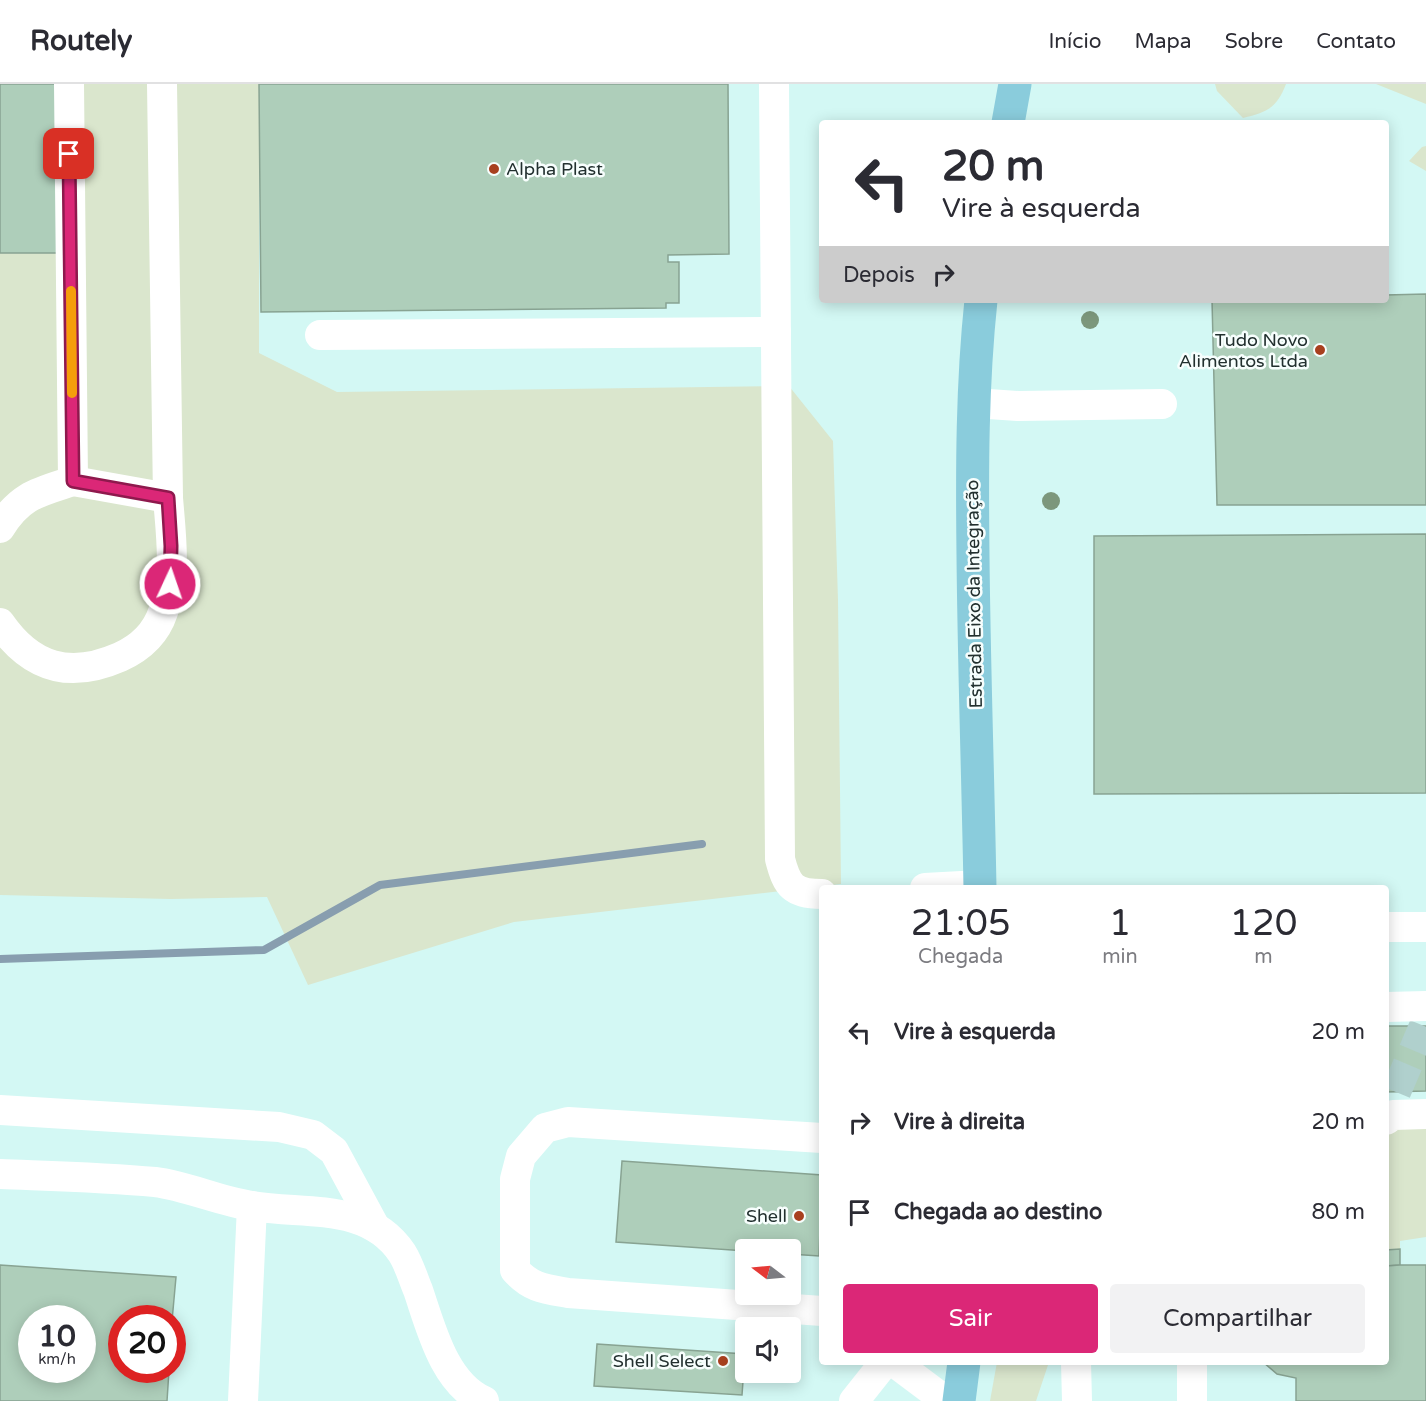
<!DOCTYPE html>
<html lang="pt">
<head>
<meta charset="utf-8">
<style>
  :root { --surface:#fff; --page:#f2f2f3; --text:#2b2b33; --muted:#7c7c81; --line:#e1e1e2; --accent:#db2777 }
  body { margin:0; font-family:"Varela Round",sans-serif; background:var(--page); color:var(--text); height:100vh; display:flex; flex-direction:column; font-size:22px; white-space:nowrap }
  * { box-sizing:border-box; margin:0 }
  p { font-size:20px; color:var(--muted) }
  .icon { flex:none; width:33px; height:33px; fill:none; stroke:currentColor; stroke-width:2; stroke-linecap:round; stroke-linejoin:round }
  .map { position:relative; flex:1; overflow:hidden }
  .details { position:absolute; left:819px; top:801px; width:570px; height:480px; display:flex; flex-direction:column; background:var(--surface); border-radius:6px; box-shadow:0 3px 15px #0003 }
  .details>* { flex:none }
  .top-card { position:absolute; left:819px; top:36px; width:570px; height:183px; border-radius:6px; box-shadow:0 3px 15px #0003; background:#fff; color:var(--text); overflow:hidden }
  .needle { width:39px; rotate:286deg }
  .controls { position:absolute; left:735px; top:1155px; display:grid; gap:12px }
  .controls a { display:grid; place-items:center; width:66px; height:66px; border-radius:6px; background:var(--surface); box-shadow:0 3px 15px #0003; font-size:30px }
  .speed { position:absolute; left:18px; top:1221px; display:flex; gap:12px; font-size:30px; font-weight:700; text-align:center }
  .speed>* { display:grid; place-content:center; width:78px; height:78px; border-radius:50%; background:var(--surface); box-shadow:0 3px 15px #0003; line-height:1 }
  .speed small { font-size:15px; font-weight:400 }
  .speed .limit { border:9px solid #d22; background:#fff; color:#111 }
  .pin { position:absolute; display:grid; place-items:center; width:51px; height:51px; color:#fff; margin:-26px; border-radius:12px; box-shadow:0 3px 9px #0006 }
  .me { position:absolute; width:66px; margin:-33px; rotate:3deg; stroke-linejoin:round; filter:drop-shadow(0 0 4px #0008) }
  .turn { display:flex; align-items:center; gap:21px; height:126px; padding:0 24px; font-size:27px }
  .turn .icon { width:78px; height:78px; stroke-width:2.5 }
  .turn b { display:block; font-size:42px; line-height:51px }
  .then { display:flex; align-items:center; height:57px; padding:0 24px; background:#0003; gap:12px; font-size:22px }
  .eta { display:flex; justify-content:space-evenly; align-items:center; height:102px; text-align:center }
  .eta b { font-size:36px; font-weight:600; line-height:42px }
  .primary-button { display:flex; gap:12px; margin-top:auto; padding:12px 24px }
  .primary-button a { flex:1; height:69px; border-radius:6px; background:var(--accent); color:#fff; font-size:24px; font-weight:600; line-height:69px; text-align:center }
  .primary-button a+a { background:var(--page); color:var(--text) }
  ul { padding:0; list-style:none }
  li { display:flex; align-items:center; gap:18px; height:90px; padding:0 24px }
  li div { flex:1 }
  li b { display:block; font-size:22px }
  li em { font-style:normal }
  header { display:flex; align-items:center; gap:36px; box-sizing:border-box; height:84px; padding:0 30px; background:var(--surface); border-bottom:2px solid var(--line) }
  header strong { font-size:28px }
  nav { display:flex; gap:33px; margin-inline-start:auto; font-size:21px }
  .map>svg:first-child { display:block }
</style>
</head>
<body>
<header>
<strong>Routely</strong>
<nav><a>Início</a><a>Mapa</a><a>Sobre</a><a>Contato</a></nav>
</header>
<div class="map">
<svg width="1426" height="1317" viewBox="0 0 1426 1317">
  <rect width="100%" height="100%" fill="#d3f8f4"/>
  <g fill="#dae6cd">
    <polygon points="56,0 259,0 259,269 337,308 789,302 833,357 838,516 841,800 514,838 308,901 267,813 171,815 0,811 0,169"/>
    <path d="M1215,0h71c-9,24 -20,29 -43,34l-26,-27z"/>
    <polygon points="1376,0 1426,0 1426,20"/>
    <polygon points="1426,62 1426,87 1409,77 1422,63"/>
    <polygon points="1403,1041 1426,1041 1426,1153 1400,1157 1400,1165 1386,1166 1386,1050"/>
    <polygon points="997,1278 1049,1278 1036,1317 990,1317"/>
  </g>
  <g fill="none" stroke-linecap="round" stroke-linejoin="round">
    <polyline stroke="#889eaf" stroke-width="8" points="0,875 264,866 380,801 702,760"/>
  </g>
  <g fill="#aeceba" stroke="#88a392" stroke-width="1.5" fill-rule="evenodd">
    <polygon points="0,0 56,0 63,169 0,169"/>
    <polygon points="259,0 728,0 729,170 668,171 668,178 679,178 679,219 666,219 666,224 261,228"/>
    <polygon points="1426,210 1426,421 1217,421 1212,216 1386,216 1386,211"/>
    <polygon points="1426,450 1426,709 1094,710 1094,452"/>
    <polygon points="1386,942 1426,942 1426,1007 1386,1008"/>
    <polygon points="622,1077 822,1091 819,1172 790,1170 790,1166 746,1166 746,1167 616,1158"/>
    <polygon points="1400,1165 1400,1181 1386,1182 1386,1166"/>
    <path d="M0,1181l176,12 -4,44v-3h-50v52h47l-2,31h-167zM32,1234h50v52h-50z"/>
    <polygon points="1400,1181 1426,1181 1426,1317 1296,1317 1296,1294 1277,1290 1263,1278 1386,1278 1386,1182"/>
    <polygon points="597,1260 745,1270 742,1311 594,1302"/>
  </g>
  <g fill="none" stroke-linecap="round" stroke-linejoin="round">
    <polyline stroke="#b0d0cd" stroke-width="30" stroke-dasharray="30 15" stroke-linecap="butt" points="1396,1008 1424,942"/>
    <g stroke="#fff" stroke-width="30">
      <polyline points="69,0 73,397 168,414"/>
      <path d="M774,0l6,775c7,27 13,35 42,35"/>
      <polyline points="320,251 776,248"/>
      <polyline points="974,319 1018,322 1162,320"/>
      <path d="M0,444c20,-33 39,-36 73,-47"/>
      <path d="M0,539c31,45 70,56 120,34 20,-9 36,-24 43,-45 14,-36 8,-76 5,-114l-6,-414"/>
      <polyline points="925,804 980,801"/>
      <polyline points="1386,843 1426,843"/>
      <polyline points="1386,923 1426,922"/>
      <polyline points="0,1026 279,1043 313,1051 334,1067 375,1143"/>
      <polyline points="1386,1036 1393,1031 1426,1030"/>
      <path d="M822,1054l-254,-16 -23,6 -24,28 -6,23v91c16,18 30,19 53,23l254,18"/>
      <path d="M0,1090c51,2 103,3 155,8 32,4 64,19 97,24 52,9 116,-4 150,47 7,11 11,25 16,37 13,38 26,93 66,111"/>
      <polyline points="894,1278 946,1317"/>
      <polyline points="1076,1278 1077,1317"/>
      <polyline points="1192,1278 1192,1317"/>
      <polyline points="243,1317 252,1122"/>
      <polyline points="854,1317 885,1278"/>
    </g>
    <g stroke="#8accdc" stroke-width="33">
      <polyline points="1008,39 1015,0"/>
      <path d="M980,804c-2,-111 -6,-222 -7,-333 -1,-85 -1,-170 8,-255"/>
      <polyline points="959,1317 964,1278"/>
    </g>
  </g>
  <g fill="#7c977c">
    <circle cx="1090" cy="236" r="9"/>
    <circle cx="1051" cy="417" r="9"/>
  </g>
  <g fill="none" stroke-linecap="round" stroke-linejoin="round">
    <defs>
      <polyline id="route" points="69,70 73,397 168,414 171,462 170,500"/>
    </defs>
    <use href="#route" stroke="#8e194d" stroke-width="15"/>
    <use href="#route" stroke="#db2777" stroke-width="10"/>
    <polyline stroke="#f59e0b" stroke-width="10" points="71,207 72,309"/>
  </g>
  <g fill="#a8401f" stroke="#f7fefd" stroke-width="2">
    <circle cx="494" cy="85" r="6"/>
    <circle cx="1320" cy="266" r="6"/>
    <circle cx="799" cy="1132" r="6"/>
    <circle cx="723" cy="1277" r="6"/>
  </g>
  <g text-anchor="middle" stroke-width="5" stroke-linejoin="round" paint-order="stroke">
    <g font-size="18" fill="#22302f" stroke="#f7fefd" text-anchor="end">
      <text x="506" y="91" text-anchor="start">Alpha Plast</text>
      <text x="1308" y="262">Tudo Novo<tspan x="1308" dy="21">Alimentos Ltda</tspan></text>
      <text x="787" y="1138">Shell</text>
      <text x="711" y="1283">Shell Select</text>
    </g>
    <g font-size="18" fill="#22302f" stroke="#f7fefd">
      <text transform="translate(974 510) rotate(-91)" y="6">Estrada Eixo da Integração</text>
    </g>
  </g>
</svg>
<div class="controls">
<a><svg class="needle" viewBox="-14 -14 28 28"><path d="M0-13l5 13h-10z" fill="#e53935"/><path d="M0 13l5-13h-10z" fill="#7c7c81"/></svg></a>
<a><svg class="icon" aria-label="sound" viewBox="0 0 24 24"><path d="M4 9h4l5-4v14l-5-4H4zM17 9q2 3 0 6"/></svg></a>
</div>
<div class="speed"><div>10<small>km/h</small></div><div class="limit">20</div></div>
<div class="pin" style="left:69px;top:70px;background:#d93025"><svg class="icon" aria-label="arrive" viewBox="0 0 24 24"><path d="M6 21V4h12l-3 4 3 4H6"/></svg></div>
<svg class="me" style="left:170px;top:500px" viewBox="-20 -20 40 40"><circle r="17" fill="#db2777" stroke="#fff" stroke-width="3"/><path d="M0-11L8 9 0 5-8 9z" fill="#fff"/></svg>
<div class="top-card">
<div class="turn"><svg class="icon" aria-label="left" viewBox="0 0 24 24"><path d="M17 20v-9H6M10 6l-5 5 5 5"/></svg><div><b>20 m</b>Vire à esquerda</div></div>
<div class="then">Depois<svg class="icon" aria-label="right" viewBox="0 0 24 24"><path d="M7 20v-9h11M14 6l5 5-5 5"/></svg></div>
</div>
<section class="details">
<div class="eta">
<div><b>21:05</b><p>Chegada</p></div>
<div><b>1</b><p>min</p></div>
<div><b>120</b><p>m</p></div>
</div>
<ul>
<li><svg class="icon" aria-label="left" viewBox="0 0 24 24"><path d="M17 20v-9H6M10 6l-5 5 5 5"/></svg><div><b>Vire à esquerda</b></div><em>20 m</em></li>
<li><svg class="icon" aria-label="right" viewBox="0 0 24 24"><path d="M7 20v-9h11M14 6l5 5-5 5"/></svg><div><b>Vire à direita</b></div><em>20 m</em></li>
<li><svg class="icon" aria-label="arrive" viewBox="0 0 24 24"><path d="M6 21V4h12l-3 4 3 4H6"/></svg><div><b>Chegada ao destino</b></div><em>80 m</em></li>
</ul>
<div class="primary-button"><a>Sair</a><a>Compartilhar</a></div>
</section>
</div>
</body>
</html>
